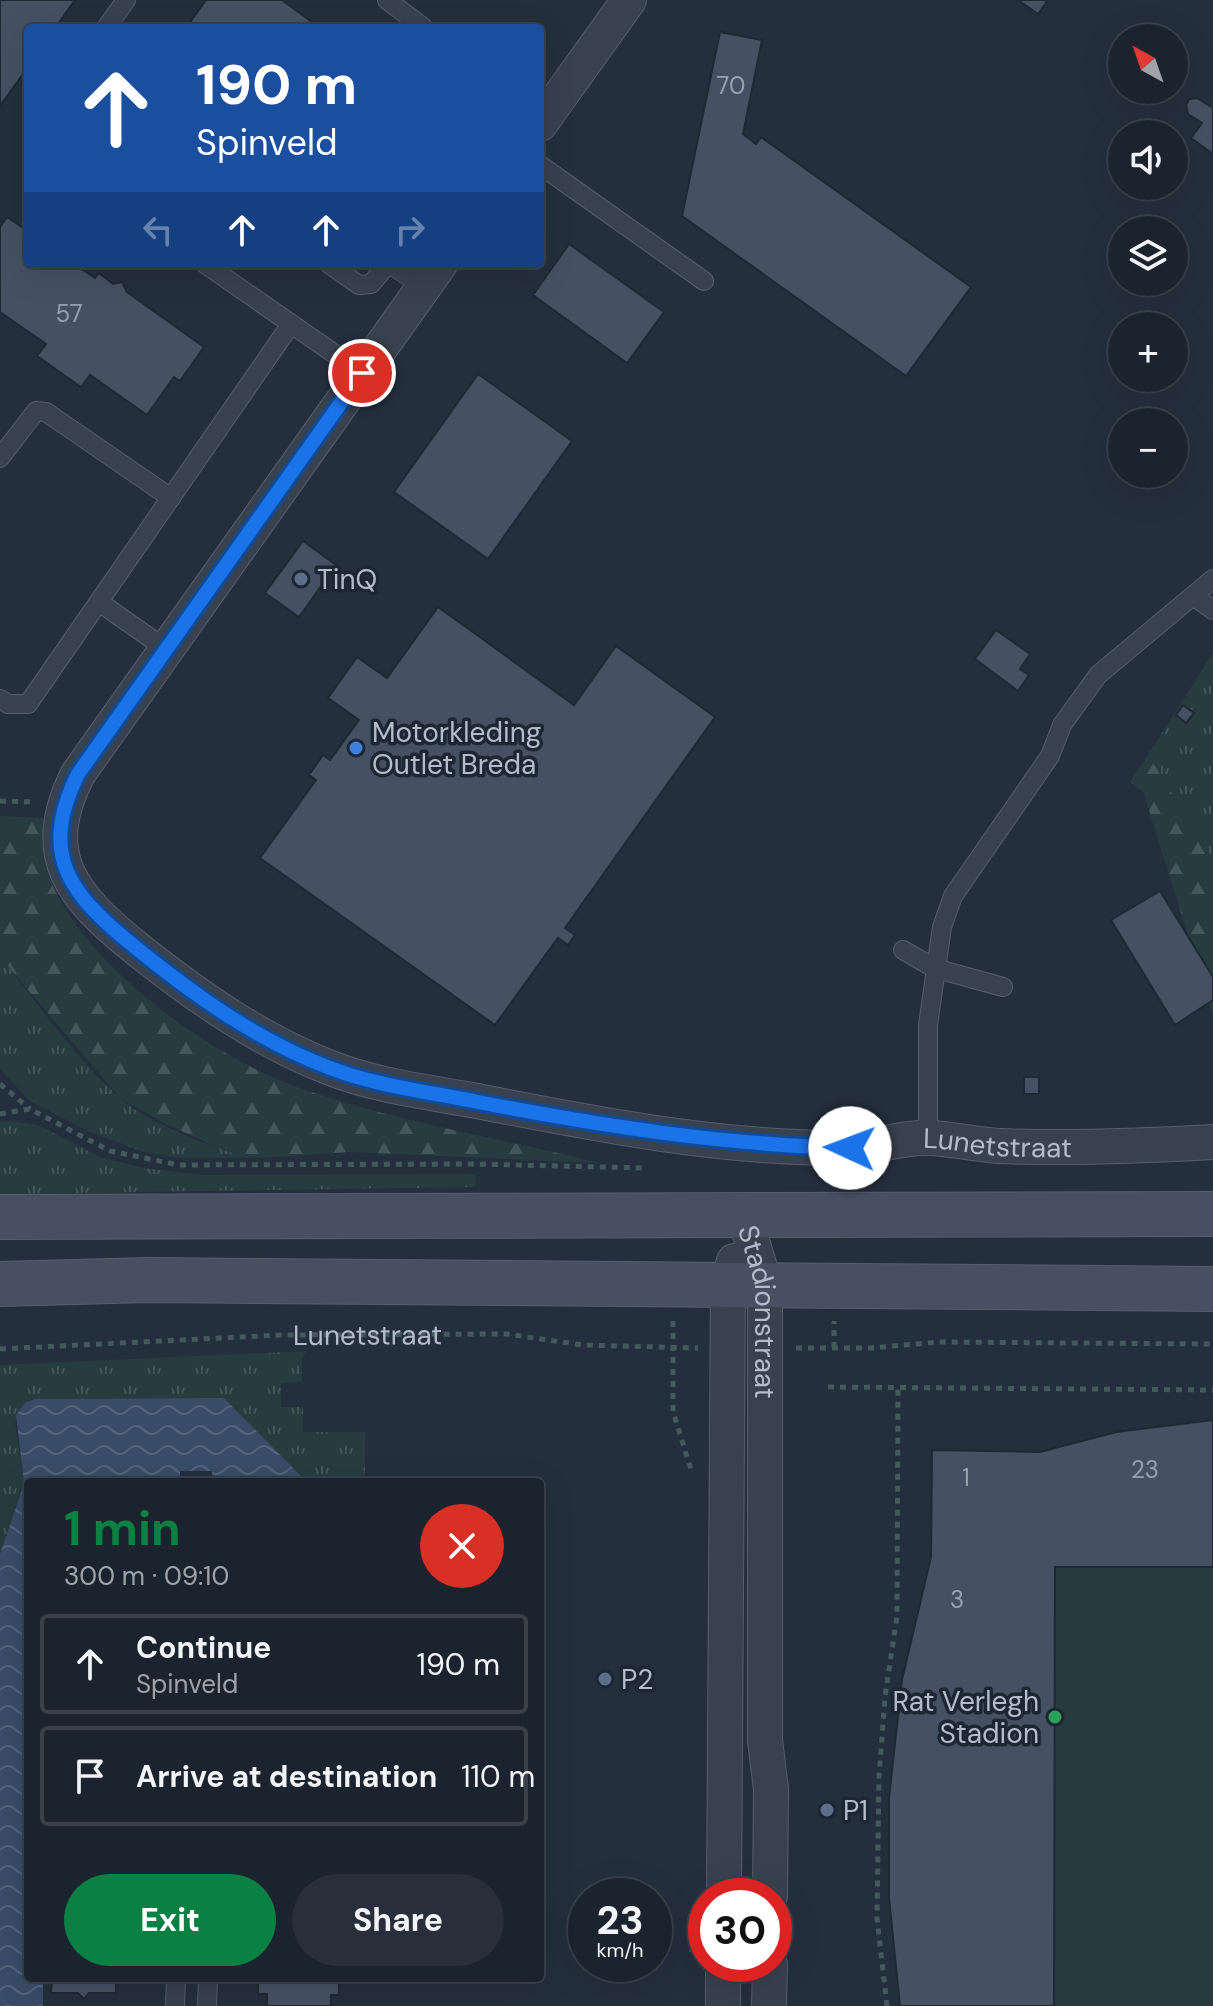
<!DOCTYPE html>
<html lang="en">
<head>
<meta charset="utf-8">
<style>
  :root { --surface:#1b232e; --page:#282f3a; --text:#f1f3f6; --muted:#a0a4aa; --line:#39404a; --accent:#0b8043 }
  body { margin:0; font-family:"DM Sans",sans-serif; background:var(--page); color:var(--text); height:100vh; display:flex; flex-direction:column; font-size:30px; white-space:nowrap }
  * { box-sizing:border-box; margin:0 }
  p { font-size:26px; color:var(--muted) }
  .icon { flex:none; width:44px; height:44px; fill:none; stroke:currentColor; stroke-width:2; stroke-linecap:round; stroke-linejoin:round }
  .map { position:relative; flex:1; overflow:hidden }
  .drawer { position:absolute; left:24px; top:1478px; width:520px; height:504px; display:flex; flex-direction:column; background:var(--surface); border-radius:8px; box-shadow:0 8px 32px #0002,0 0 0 2px var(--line) }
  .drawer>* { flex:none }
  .banner { position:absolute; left:24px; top:24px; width:520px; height:244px; border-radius:8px; box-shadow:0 8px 32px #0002,0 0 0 2px var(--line); background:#1a4fa0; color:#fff; overflow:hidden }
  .needle { width:52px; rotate:320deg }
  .controls { position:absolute; left:1108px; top:24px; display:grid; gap:16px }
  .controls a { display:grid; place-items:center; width:80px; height:80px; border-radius:50%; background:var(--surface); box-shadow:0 8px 32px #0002,0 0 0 2px var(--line); font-size:40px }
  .speed { position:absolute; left:568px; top:1878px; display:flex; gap:16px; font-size:40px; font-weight:700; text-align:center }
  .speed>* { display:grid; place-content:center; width:104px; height:104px; border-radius:50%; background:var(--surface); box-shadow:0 8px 32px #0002,0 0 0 2px var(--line); line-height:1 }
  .speed small { font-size:20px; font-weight:400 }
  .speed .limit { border:12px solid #d22; background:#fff; color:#111 }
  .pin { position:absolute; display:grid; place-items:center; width:68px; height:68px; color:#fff; margin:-34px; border:4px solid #fff; border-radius:50%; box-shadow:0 2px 8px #0007 }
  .me { position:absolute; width:88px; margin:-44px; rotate:272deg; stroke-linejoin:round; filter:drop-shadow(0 0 6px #0008) }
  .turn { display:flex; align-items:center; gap:28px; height:168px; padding:0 40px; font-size:36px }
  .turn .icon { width:104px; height:104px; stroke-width:2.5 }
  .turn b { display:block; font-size:56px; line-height:68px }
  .lanes { display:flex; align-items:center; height:76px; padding:0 40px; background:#0003; justify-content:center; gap:40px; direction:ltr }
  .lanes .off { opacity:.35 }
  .round { display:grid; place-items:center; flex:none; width:84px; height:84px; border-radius:42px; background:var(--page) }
  .overview { display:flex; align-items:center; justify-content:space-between; height:136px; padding:0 40px }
  h1 { font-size:48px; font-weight:700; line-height:60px; color:var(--accent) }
  .primary-button { display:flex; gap:16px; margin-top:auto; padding:16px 40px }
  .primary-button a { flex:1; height:92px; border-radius:48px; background:var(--accent); color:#fff; font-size:32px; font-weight:700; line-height:92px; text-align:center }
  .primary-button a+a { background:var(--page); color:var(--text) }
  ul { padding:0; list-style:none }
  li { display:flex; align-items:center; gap:24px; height:100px; margin:0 16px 12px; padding:0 24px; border:4px solid var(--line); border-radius:8px }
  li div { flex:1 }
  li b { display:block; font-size:30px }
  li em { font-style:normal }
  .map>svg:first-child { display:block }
</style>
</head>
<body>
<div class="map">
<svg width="1213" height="2006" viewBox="0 0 1213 2006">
  <defs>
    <pattern id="grass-tufts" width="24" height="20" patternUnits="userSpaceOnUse" patternTransform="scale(2)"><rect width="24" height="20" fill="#263c3f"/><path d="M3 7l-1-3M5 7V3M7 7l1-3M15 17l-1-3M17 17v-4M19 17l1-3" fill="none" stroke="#435659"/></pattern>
    <pattern id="forest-firs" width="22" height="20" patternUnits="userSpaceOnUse" patternTransform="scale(2)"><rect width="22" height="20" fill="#263c3f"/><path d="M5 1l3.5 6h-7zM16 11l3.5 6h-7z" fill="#435659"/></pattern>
    <pattern id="water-waves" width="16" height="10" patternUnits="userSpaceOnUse" patternTransform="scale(2)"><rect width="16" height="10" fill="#394c67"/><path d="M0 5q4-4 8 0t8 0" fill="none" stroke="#53647b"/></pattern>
  </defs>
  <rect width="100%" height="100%" fill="#242f3e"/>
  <g fill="url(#grass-tufts)">
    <polygon points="1213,653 1213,859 1148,755"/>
    <path d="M0,957c38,46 74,100 119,140 33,29 97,53 140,61h-78l-37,-6 -56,-21 -58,-30 -30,-32z"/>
    <polygon points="9,1121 38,1125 100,1157 143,1168 203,1175 476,1174 475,1187 0,1194 0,1122"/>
    <polygon points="307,1351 302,1359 302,1382 281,1383 281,1407 303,1407 303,1432 365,1432 365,1482 307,1482 224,1398 36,1399 26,1402 15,1423 24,1484 0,1554 0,1365"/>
  </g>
  <g fill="url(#forest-firs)">
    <polygon points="1148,755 1213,859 1213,1015 1143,791 1130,782"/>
    <path d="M0,816l43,2c0,25 1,53 14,76 42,82 161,167 248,196 95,32 197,49 294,73l-249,-11 -91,6 -31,-6 -60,-27 -47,-26 -121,-142z"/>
  </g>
  <polygon fill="#263c3f" points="1213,1420 1213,2006 900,2006 889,1898 889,1798 902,1680 931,1557 932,1450 1040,1452 1116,1432"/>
  <polygon fill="url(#water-waves)" points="224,1398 307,1482 213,1482 212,1471 180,1471 180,1482 28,1482 28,1978 43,1978 43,2006 0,2006 0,1554 24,1484 16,1415 26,1402 36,1399"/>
  <g fill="#455162" stroke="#1f2835" stroke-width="2">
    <polygon points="0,0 75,0 55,28 28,28 28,67 0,106"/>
    <polygon points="206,0 282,0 320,28 186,28"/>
    <polygon points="1018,0 1048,0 1038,14"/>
    <polygon points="720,32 762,40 743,134 756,144 761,137 971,287 906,376 682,216"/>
    <polygon points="1197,98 1213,108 1213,154 1191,138 1202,123 1188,114 1186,105 1189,99"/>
    <polygon points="7,217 28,231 28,264 74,264 95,278 99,273 113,284 122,282 127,292 204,347 180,381 174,377 147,415 90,375 81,387 37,356 46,344 0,312 0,227"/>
    <polygon points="569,244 664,312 627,363 533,295"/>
    <polygon points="478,374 572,441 488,559 394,492"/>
    <polygon points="303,541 336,565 299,617 265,593"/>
    <polygon points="438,607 574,705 616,646 715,717 565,928 575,935 568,945 558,938 495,1025 260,858 316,780 309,775 323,755 330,760 359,720 328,698 357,657 387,678"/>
    <polygon points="996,630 1030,654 1020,669 1029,675 1018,691 975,659"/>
    <polygon points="1183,705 1194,713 1186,723 1176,715"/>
    <polygon points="1160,891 1213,977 1213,1000 1175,1025 1111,920"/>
    <rect x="1024" y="1077" width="15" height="17"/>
    <polygon points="1213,1420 1213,1567 1055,1567 1054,2006 900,2006 889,1898 889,1798 902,1680 931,1557 932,1450 1040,1452 1116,1432"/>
    <polygon points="52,1978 116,1978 116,1993 89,1993 84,1999 78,1993 51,1993"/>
    <polygon points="258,1978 339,1978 339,1995 331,1995 331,2006 267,2006 267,1994 258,1994"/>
  </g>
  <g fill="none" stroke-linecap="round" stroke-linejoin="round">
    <defs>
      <g id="lane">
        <polyline points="387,0 424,28"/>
        <polyline points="106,28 126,0"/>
        <polyline points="540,165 704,281"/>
        <polyline points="205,264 362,373"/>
        <polyline points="329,264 359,285 371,284 388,264"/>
        <polyline points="390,264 424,287"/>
        <polyline points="0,458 36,411 46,412 171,498"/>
        <polyline points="1193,596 1213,610"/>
        <polyline points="99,602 166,649"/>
        <polyline points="0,699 8,704 28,704 291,324"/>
        <polyline points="903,950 934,968 1003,987"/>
        <polyline points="928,1138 928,1025 942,927 953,896 1050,756 1062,725 1098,675 1213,579"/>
        <polyline points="175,2006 176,1978"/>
        <polyline points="207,2006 208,1978"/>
      </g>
      <g id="street">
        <polyline points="540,124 629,0"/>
        <path id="s2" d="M440,264l-362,510c-42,82 -5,123 58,174 59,47 121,91 192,119 47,19 100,25 149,34 122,24 246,48 371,47 26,0 52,-11 79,-10 24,0 48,7 72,8 71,3 144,0 214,-4"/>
        <path id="s3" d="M745,1218l20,66v456l6,49 -1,107"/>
        <polyline points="724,1896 728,1283 734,1261"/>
        <polyline points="723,2006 723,1964"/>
        <polyline points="769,2006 770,1964"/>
      </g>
      <g id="secondary">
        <polyline points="0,1217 1213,1214"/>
        <polyline points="0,1284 149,1280 1213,1289"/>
      </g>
    </defs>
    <use href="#lane" stroke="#565f6c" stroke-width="20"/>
    <use href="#street" stroke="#565f6c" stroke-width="36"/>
    <use href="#secondary" stroke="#565f6c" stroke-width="46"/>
    <g stroke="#44595c" stroke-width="5" stroke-dasharray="6 6" stroke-linecap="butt">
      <polyline points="0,801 35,802"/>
      <polyline points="0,1084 30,1109"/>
      <polyline points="0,1114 30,1109 110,1151 179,1165 472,1164 647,1168"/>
      <polyline points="673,1321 673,1411 692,1473"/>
      <polyline points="796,1348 871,1348 938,1342 1213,1344"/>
      <polyline points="834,1348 834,1321"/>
      <path id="s1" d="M0,1349l281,-14 226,-1 75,11 116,3"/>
      <polyline points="828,1387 1213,1390"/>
      <polyline points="692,1952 693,1906"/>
      <polyline points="887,2006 877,1918 879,1776 885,1697 897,1616 898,1387"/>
    </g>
    <use href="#lane" stroke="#38414e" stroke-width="18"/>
    <use href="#street" stroke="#38414e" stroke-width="34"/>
    <use href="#secondary" stroke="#465061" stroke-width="44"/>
  </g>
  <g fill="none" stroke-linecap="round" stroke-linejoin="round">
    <defs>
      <path id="route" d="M362,373l-284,401c-41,83 -6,122 57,173 59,48 123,94 195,121 47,18 99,24 148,34 123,24 246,43 372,46"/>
    </defs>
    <use href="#route" stroke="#114b97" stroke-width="20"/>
    <use href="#route" stroke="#1a73e8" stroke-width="14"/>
  </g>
  <g fill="#5c6f8a" stroke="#1d2633" stroke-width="3">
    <circle cx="301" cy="579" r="8"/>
    <circle cx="605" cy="1679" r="8"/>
    <circle cx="827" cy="1810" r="8"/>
  </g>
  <circle fill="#3f7fe0" stroke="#1d2633" stroke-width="3" cx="356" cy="748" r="8"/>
  <circle fill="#2e9e5b" stroke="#1d2633" stroke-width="3" cx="1055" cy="1717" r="8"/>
  <g text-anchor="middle" stroke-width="7" stroke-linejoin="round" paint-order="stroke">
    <g font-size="24" fill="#98a1af">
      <text x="731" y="94">70</text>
      <text x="69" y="322">57</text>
      <text x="1145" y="1478">23</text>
      <text x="966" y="1486">1</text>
      <text x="957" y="1608">3</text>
    </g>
    <g font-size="28" fill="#b4bcc9" stroke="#1d2633" text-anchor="start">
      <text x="317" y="589">TinQ</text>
      <text x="372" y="742">Motorkleding<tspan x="372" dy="32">Outlet Breda</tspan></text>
      <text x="621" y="1689">P2</text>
      <text x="1039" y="1711" text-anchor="end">Rat Verlegh<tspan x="1039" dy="32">Stadion</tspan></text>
      <text x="843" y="1820">P1</text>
    </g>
    <g font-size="28" fill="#b4bcc9" stroke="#1d2633">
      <text dy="10" stroke="none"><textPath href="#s2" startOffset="1736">Lunetstraat</textPath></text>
      <text dy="10" stroke="none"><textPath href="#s3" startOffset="96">Stadionstraat</textPath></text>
      <text dy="10" stroke="none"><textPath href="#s1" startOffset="368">Lunetstraat</textPath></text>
    </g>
  </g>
</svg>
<div class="controls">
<a><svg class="needle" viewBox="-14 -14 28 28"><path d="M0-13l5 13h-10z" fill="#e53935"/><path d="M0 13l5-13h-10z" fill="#a0a4aa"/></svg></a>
<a><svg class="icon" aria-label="sound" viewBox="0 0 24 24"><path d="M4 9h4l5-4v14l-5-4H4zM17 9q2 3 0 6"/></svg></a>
<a><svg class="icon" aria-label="layers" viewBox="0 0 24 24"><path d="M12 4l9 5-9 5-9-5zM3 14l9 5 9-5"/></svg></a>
<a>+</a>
<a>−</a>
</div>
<div class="speed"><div>23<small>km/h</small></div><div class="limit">30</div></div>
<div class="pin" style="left:362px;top:373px;background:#d93025"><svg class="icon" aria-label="arrive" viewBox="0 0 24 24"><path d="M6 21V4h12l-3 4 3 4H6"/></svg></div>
<svg class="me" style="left:850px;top:1148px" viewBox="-20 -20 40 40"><circle r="19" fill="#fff"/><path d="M0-13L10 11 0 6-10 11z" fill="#1a73e8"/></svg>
<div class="banner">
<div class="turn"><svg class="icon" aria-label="ahead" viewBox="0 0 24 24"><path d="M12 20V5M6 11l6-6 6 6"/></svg><div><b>190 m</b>Spinveld</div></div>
<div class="lanes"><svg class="icon off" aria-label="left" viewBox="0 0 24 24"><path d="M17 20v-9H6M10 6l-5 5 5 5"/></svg><svg class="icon" aria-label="ahead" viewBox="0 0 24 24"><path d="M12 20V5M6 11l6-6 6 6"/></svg><svg class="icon" aria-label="ahead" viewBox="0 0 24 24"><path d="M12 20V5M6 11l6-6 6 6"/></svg><svg class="icon off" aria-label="right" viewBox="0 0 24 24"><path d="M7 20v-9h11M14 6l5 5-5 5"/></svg></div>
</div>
<section class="drawer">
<div class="overview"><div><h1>1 min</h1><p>300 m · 09:10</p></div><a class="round" style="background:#d93025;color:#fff"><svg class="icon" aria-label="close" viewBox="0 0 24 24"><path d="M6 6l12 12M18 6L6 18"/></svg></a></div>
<ul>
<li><svg class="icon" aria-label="ahead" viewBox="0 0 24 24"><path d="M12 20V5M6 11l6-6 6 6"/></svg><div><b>Continue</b><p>Spinveld</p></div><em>190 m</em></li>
<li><svg class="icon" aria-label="arrive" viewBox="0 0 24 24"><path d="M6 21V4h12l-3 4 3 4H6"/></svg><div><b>Arrive at destination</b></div><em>110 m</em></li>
</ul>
<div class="primary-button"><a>Exit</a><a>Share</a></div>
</section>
</div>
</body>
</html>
